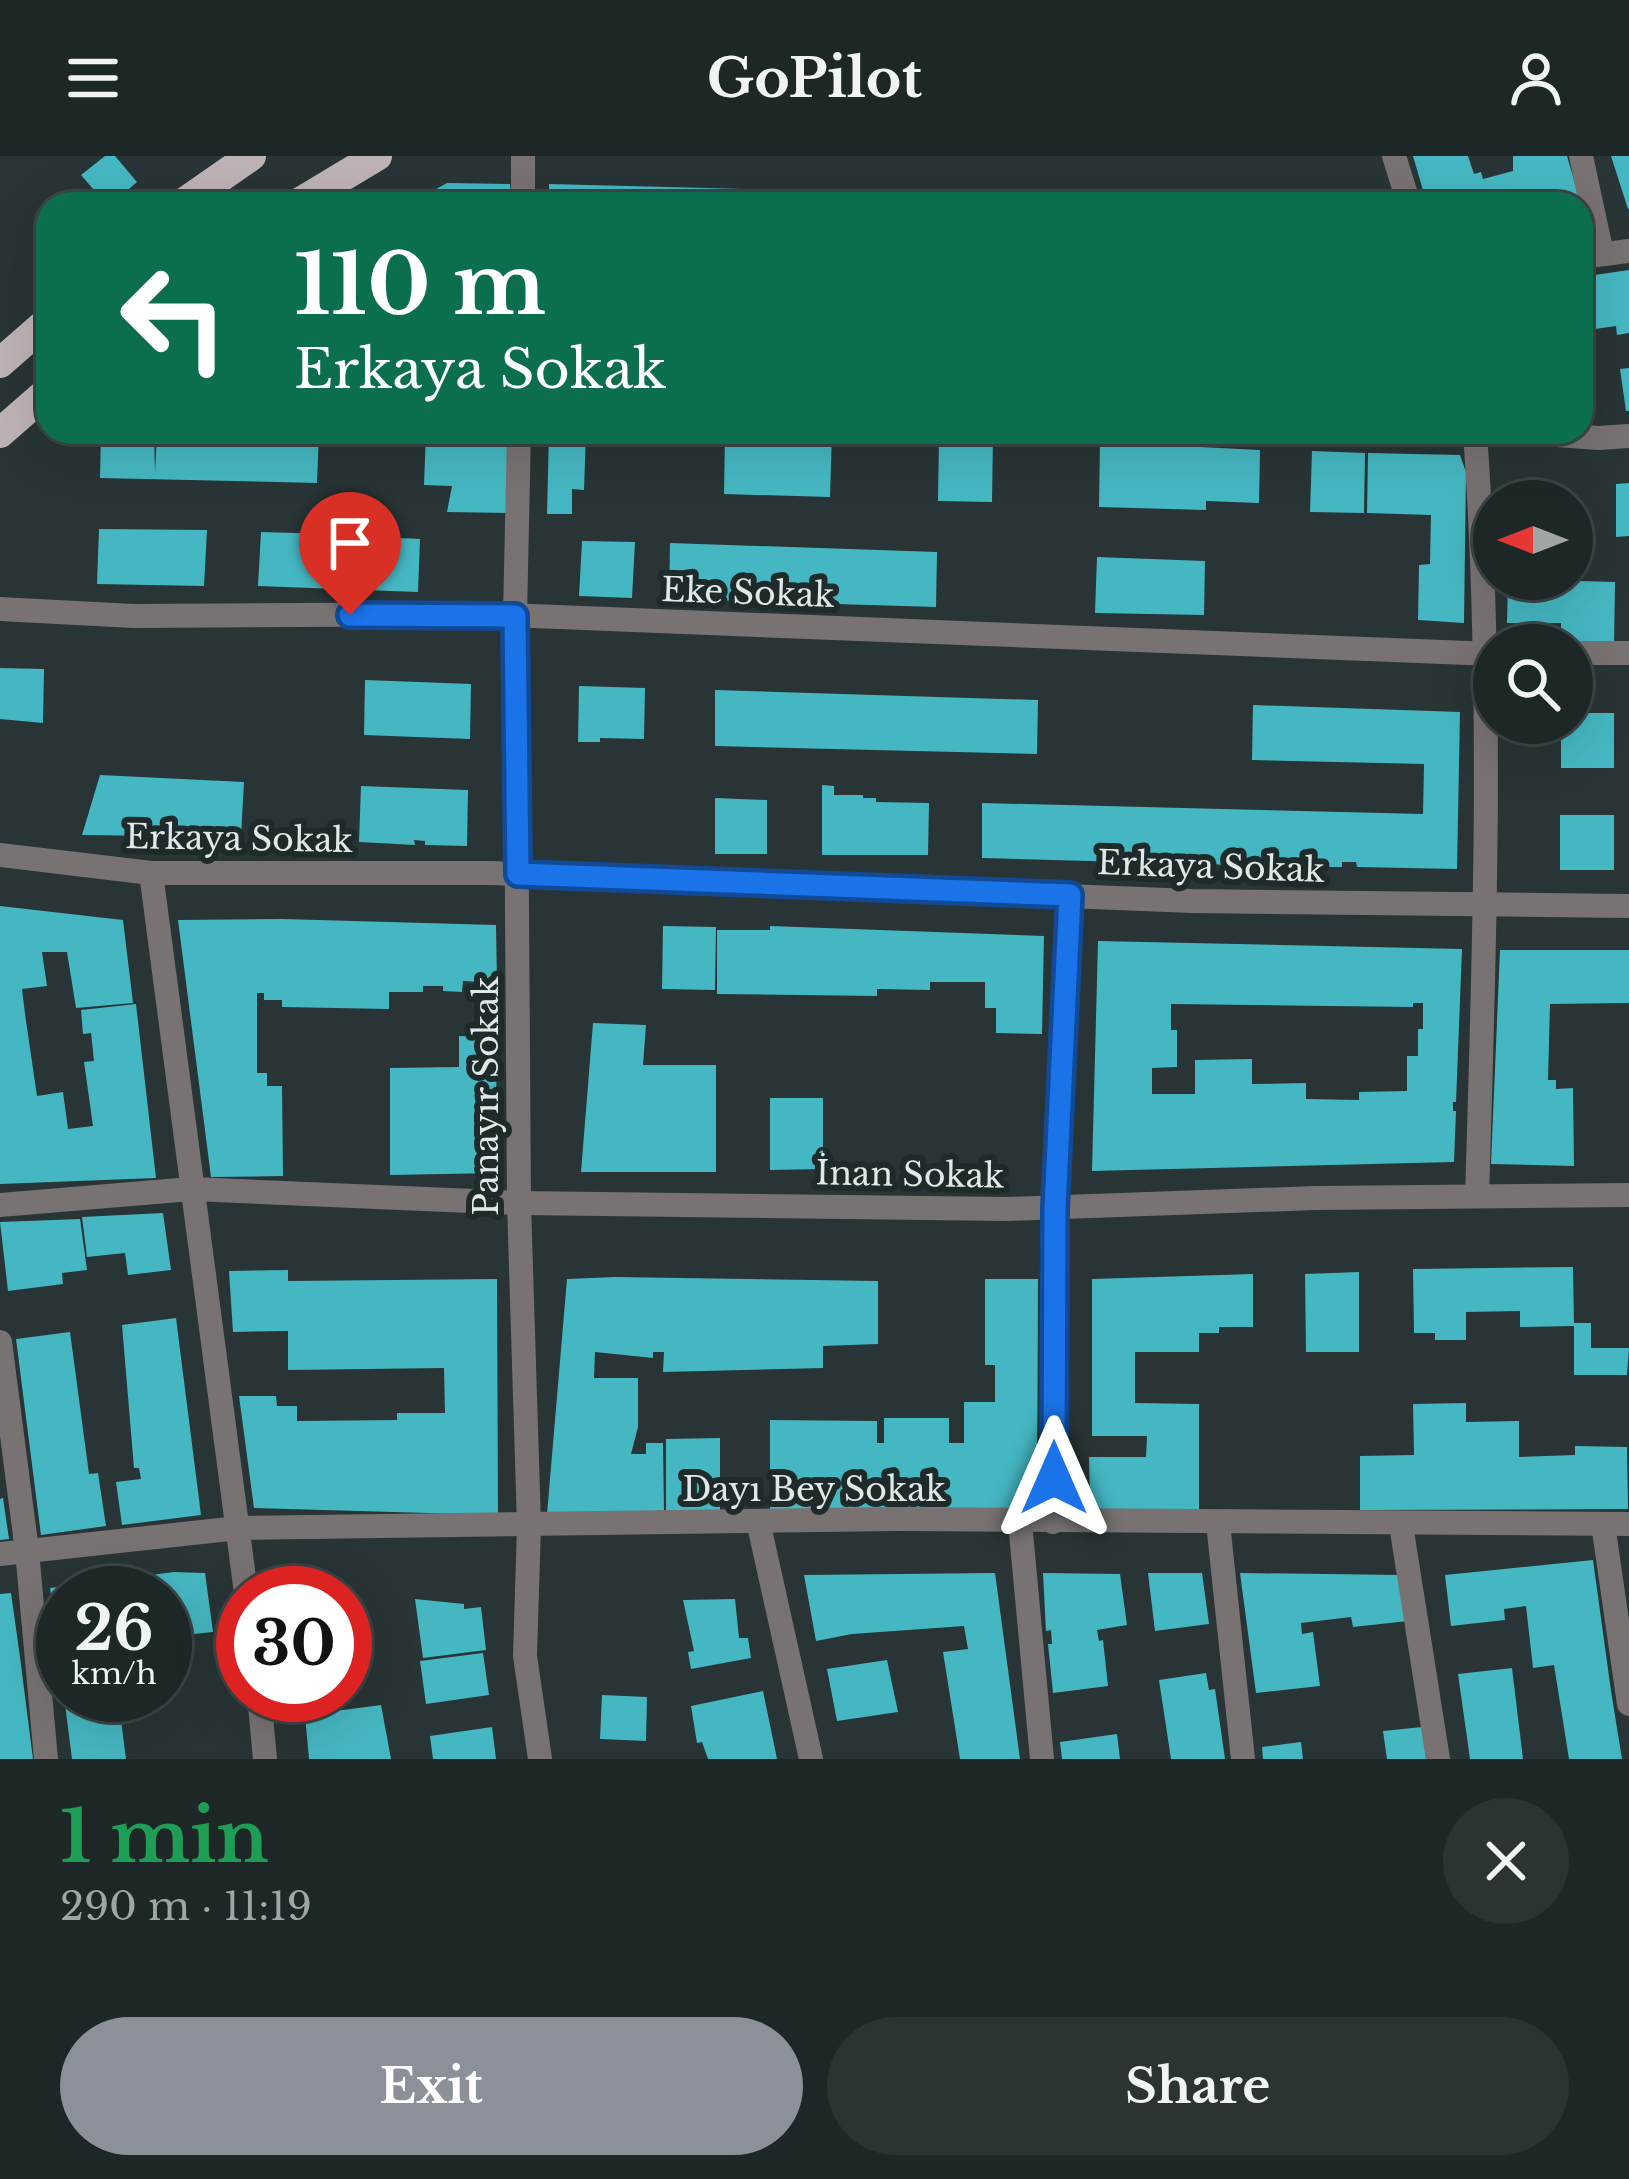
<!DOCTYPE html>
<html lang="en">
<head>
<meta charset="utf-8">
<style>
  :root { --surface:#1e2728; --page:#2b3334; --text:#f1f3f6; --muted:#a1a5a8; --line:#3c4445; --accent:#8c9099 }
  body { margin:0; font-family:"Libre Baskerville",serif; background:var(--page); color:var(--text); height:100vh; display:flex; flex-direction:column; font-size:45px; white-space:nowrap }
  * { box-sizing:border-box; margin:0 }
  p { font-size:39px; color:var(--muted) }
  .icon { flex:none; width:66px; height:66px; fill:none; stroke:currentColor; stroke-width:2; stroke-linecap:round; stroke-linejoin:round }
  .map { position:relative; height:1603px; overflow:hidden }
  .drawer { display:flex; flex-direction:column; background:var(--surface); flex:1 }
  .drawer>* { flex:none }
  .banner { position:absolute; left:36px; top:36px; width:1557px; height:252px; border-radius:36px; box-shadow:0 12px 48px #0002,0 0 0 3px var(--line); background:#0b6e4f; color:#fff; overflow:hidden }
  .needle { width:78px; rotate:270deg }
  .tools { position:absolute; left:1473px; top:324px; display:grid; gap:24px }
  .tools a { display:grid; place-items:center; width:120px; height:120px; border-radius:50%; background:var(--surface); box-shadow:0 12px 48px #0002,0 0 0 3px var(--line); font-size:60px }
  .speed { position:absolute; left:36px; top:1410px; display:flex; gap:24px; font-size:60px; font-weight:700; text-align:center }
  .speed>* { display:grid; place-content:center; width:156px; height:156px; border-radius:50%; background:var(--surface); box-shadow:0 12px 48px #0002,0 0 0 3px var(--line); line-height:1 }
  .speed small { font-size:30px; font-weight:400 }
  .speed .limit { border:18px solid #d22; background:#fff; color:#111 }
  .pin { position:absolute; display:grid; place-items:center; width:102px; height:102px; color:#fff; margin:-123px -51px; border-radius:50% 50% 50% 0; rotate:-45deg; box-shadow:0 0 12px #0007 }
  .pin .icon { rotate:45deg }
  .me { position:absolute; width:132px; margin:-66px; rotate:0deg; stroke-linejoin:round; filter:drop-shadow(0 0 9px #0008) }
  .turn { display:flex; align-items:center; gap:42px; height:252px; padding:0 60px; font-size:54px }
  .turn .icon { width:156px; height:156px; stroke-width:2.5 }
  .turn b { display:block; font-size:84px; line-height:102px }
  .round { display:grid; place-items:center; flex:none; width:126px; height:126px; border-radius:63px; background:var(--page) }
  .head { display:flex; align-items:center; justify-content:space-between; height:204px; padding:0 60px }
  h1 { font-size:72px; font-weight:700; line-height:90px; color:#1e9e55 }
  .cta { display:flex; gap:24px; margin-top:auto; padding:24px 60px }
  .cta a { flex:1; height:138px; border-radius:72px; background:var(--accent); color:#fff; font-size:48px; font-weight:700; line-height:138px; text-align:center }
  .cta a+a { background:var(--page); color:var(--text) }
  header { display:flex; justify-content:space-between; align-items:center; height:156px; padding:0 60px; background:var(--surface); font-size:54px; font-weight:700 }
  .map>svg:first-child { display:block }
</style>
</head>
<body>
<header><svg class="icon" aria-label="menu" viewBox="0 0 24 24"><path d="M4 6h16M4 12h16M4 18h16"/></svg>GoPilot<svg class="icon" aria-label="person" viewBox="0 0 24 24"><circle cx="12" cy="8" r="4"/><path d="M4 21q1-7 8-7t8 7"/></svg></header>
<div class="map">
<svg width="1629" height="1603" viewBox="0 0 1629 1603">
  <rect width="100%" height="100%" fill="#283435"/>
  <g fill="#45b7c2" fill-rule="evenodd">
    <polygon points="105,0 115,0 137,26 112,48 106,48 81,19"/>
    <polygon points="1413,0 1468,0 1474,18 1481,16 1483,23 1513,15 1513,0 1567,0 1581,48 1427,48"/>
    <polygon points="1611,0 1629,0 1629,53 1628,53"/>
    <polygon points="447,27 510,28 511,48 409,48"/>
    <polygon points="549,28 857,36 857,48 549,48"/>
    <polygon points="910,35 964,36 964,48 910,48"/>
    <polygon points="1124,39 1231,41 1231,48 1124,48"/>
    <polygon points="1347,39 1382,40 1385,48 1346,48"/>
    <polygon points="1629,114 1629,177 1617,179 1616,170 1581,175 1581,121"/>
    <polygon points="1629,212 1629,255 1626,255 1620,213"/>
    <polygon points="101,276 154,276 155,317 157,276 319,276 317,327 100,322"/>
    <polygon points="426,276 512,276 510,357 447,356 452,330 424,329"/>
    <polygon points="549,276 586,276 584,334 572,333 572,358 547,358"/>
    <polygon points="725,276 832,276 830,341 724,338"/>
    <polygon points="939,279 993,280 992,346 938,345"/>
    <polygon points="1100,286 1260,294 1259,347 1206,345 1206,354 1099,351"/>
    <polygon points="1312,295 1365,297 1364,357 1310,356"/>
    <polygon points="1368,297 1460,299 1466,316 1464,467 1418,464 1419,409 1430,408 1431,359 1367,357"/>
    <polygon points="1629,327 1629,380 1616,381 1616,328"/>
    <polygon points="1562,333 1562,345 1508,345 1508,339"/>
    <polygon points="99,373 207,374 204,430 97,428"/>
    <polygon points="261,376 367,379 367,393 379,393 380,381 420,383 418,436 258,430"/>
    <polygon points="582,385 635,386 632,442 579,440"/>
    <polygon points="670,387 937,396 936,451 669,443"/>
    <polygon points="1097,401 1205,405 1204,459 1095,457"/>
    <polygon points="1508,423 1615,426 1614,491 1561,489 1561,467 1507,467"/>
    <polygon points="0,512 44,513 43,567 0,563"/>
    <polygon points="365,524 471,528 470,583 364,579"/>
    <polygon points="579,530 645,532 644,583 600,582 600,586 578,586"/>
    <polygon points="715,534 1038,544 1037,598 715,590"/>
    <polygon points="1253,549 1460,556 1457,713 1357,711 1356,706 1342,706 1342,711 1306,711 982,702 982,647 1423,658 1424,608 1252,604"/>
    <polygon points="1572,557 1614,557 1614,612 1561,612 1561,567 1572,567"/>
    <polygon points="100,619 244,626 241,681 82,679"/>
    <polygon points="822,629 834,630 834,639 863,639 863,642 876,642 876,646 929,647 928,699 822,699"/>
    <polygon points="361,630 468,634 467,690 425,689 425,685 414,684 415,689 359,686"/>
    <polygon points="715,642 767,644 767,698 715,698"/>
    <rect x="1560" y="659" width="54" height="55"/>
    <polygon points="0,750 123,764 133,847 76,852 67,796 42,796 47,830 22,833 25,858 37,940 63,936 68,973 93,970 84,906 94,905 91,877 83,878 81,854 136,848 156,1022 0,1028"/>
    <polygon points="282,763 496,769 497,827 463,825 462,836 443,835 443,830 423,830 423,836 389,836 389,853 282,851 282,844 264,844 264,837 257,837 257,917 267,917 267,930 282,930 283,1020 211,1021 178,764"/>
    <polygon points="663,770 716,771 715,834 662,833"/>
    <polygon points="770,770 1044,780 1042,878 996,877 996,852 985,852 985,826 930,826 930,834 877,833 877,840 717,838 717,774 770,774"/>
    <path d="M1098,785l364,8 -6,153h-3v9h3l-2,51 -362,9zM1413,847h10v26h-5v27h-11v35l-48,1v8l-53,-1v-16l-54,1v-25l-57,1v34h-43v-26l25,-1v-37h-6v-26l242,3z"/>
    <polygon points="1500,794 1629,794 1629,847 1550,848 1548,924 1556,924 1556,933 1573,932 1574,1010 1491,1008"/>
    <polygon points="593,867 646,869 643,909 716,909 716,1016 581,1016"/>
    <polygon points="459,880 496,881 497,1017 390,1019 390,912 459,911"/>
    <polygon points="770,942 823,942 823,1013 770,1014"/>
    <polygon points="163,1057 171,1114 128,1119 125,1097 87,1101 82,1061"/>
    <polygon points="80,1063 87,1114 62,1117 63,1128 8,1135 0,1066"/>
    <polygon points="1573,1111 1574,1167 1591,1167 1591,1192 1629,1192 1627,1219 1574,1219 1574,1170 1520,1171 1520,1155 1466,1156 1466,1184 1435,1184 1435,1177 1414,1177 1413,1113"/>
    <polygon points="288,1114 288,1125 497,1123 498,1359 254,1352 239,1240 276,1240 277,1250 297,1250 297,1265 397,1264 397,1257 445,1257 444,1212 288,1214 288,1175 233,1176 229,1115"/>
    <polygon points="1359,1116 1359,1196 1306,1196 1305,1118"/>
    <polygon points="1253,1118 1253,1171 1219,1171 1219,1177 1199,1177 1199,1196 1135,1196 1135,1247 1199,1248 1199,1355 1090,1354 1089,1301 1146,1301 1147,1280 1092,1280 1092,1123"/>
    <polygon points="615,1121 878,1125 878,1188 823,1190 823,1212 663,1216 664,1196 653,1196 653,1202 595,1196 594,1222 638,1222 638,1271 631,1298 646,1298 646,1287 663,1287 664,1356 547,1358 567,1123"/>
    <polygon points="985,1123 1038,1123 1037,1355 770,1354 770,1264 877,1265 877,1287 884,1287 884,1262 949,1262 949,1287 964,1287 964,1246 995,1246 995,1209 985,1209"/>
    <polygon points="176,1162 201,1359 122,1369 116,1326 141,1323 139,1312 134,1312 122,1169"/>
    <polygon points="70,1176 89,1318 98,1317 106,1370 41,1379 16,1183"/>
    <polygon points="1466,1247 1466,1266 1519,1265 1519,1301 1575,1299 1575,1290 1627,1291 1628,1353 1360,1354 1360,1300 1414,1299 1413,1248"/>
    <polygon points="720,1282 720,1355 666,1355 666,1283"/>
    <polygon points="3,1342 9,1383 0,1384 0,1343"/>
    <polygon points="1593,1404 1611,1535 1622,1603 1569,1603 1554,1509 1533,1512 1526,1450 1504,1453 1505,1464 1451,1470 1445,1419"/>
    <polygon points="174,1416 205,1417 213,1476 165,1481 165,1437 63,1437 63,1494 59,1495 50,1432"/>
    <polygon points="995,1417 1020,1603 960,1603 943,1496 968,1493 964,1470 852,1478 816,1485 804,1419"/>
    <polygon points="1043,1417 1120,1418 1127,1469 1097,1474 1099,1485 1103,1484 1108,1530 1053,1537 1048,1488 1052,1488 1051,1474 1046,1475"/>
    <polygon points="1148,1417 1202,1417 1209,1468 1155,1475"/>
    <polygon points="1240,1417 1402,1419 1408,1465 1353,1471 1351,1461 1301,1467 1302,1478 1313,1476 1320,1530 1256,1537"/>
    <polygon points="11,1437 20,1501 33,1603 0,1603 0,1438"/>
    <polygon points="415,1443 464,1448 464,1453 481,1451 486,1494 423,1502"/>
    <polygon points="735,1443 739,1482 748,1482 751,1502 691,1513 688,1496 694,1495 683,1444"/>
    <polygon points="358,1453 363,1494 345,1496 345,1454"/>
    <polygon points="483,1497 489,1539 426,1548 420,1505"/>
    <polygon points="887,1504 898,1556 837,1565 827,1513"/>
    <polygon points="1512,1512 1523,1603 1470,1603 1458,1518"/>
    <polygon points="1206,1517 1209,1534 1215,1533 1225,1603 1171,1603 1159,1524"/>
    <polygon points="763,1535 777,1603 708,1603 702,1586 697,1587 691,1550"/>
    <polygon points="602,1539 647,1541 646,1585 600,1583"/>
    <polygon points="118,1541 126,1603 72,1603 65,1548"/>
    <polygon points="381,1549 391,1603 309,1603 305,1559"/>
    <polygon points="492,1571 496,1603 433,1603 430,1580"/>
    <polygon points="1422,1571 1426,1603 1387,1603 1383,1575"/>
    <polygon points="1117,1578 1120,1603 1062,1603 1060,1586"/>
    <polygon points="1301,1586 1303,1603 1263,1603 1262,1591"/>
  </g>
  <g fill="none" stroke-linecap="round" stroke-linejoin="round">
    <g stroke="#787273" stroke-width="24">
      <polyline points="1394,0 1409,48"/>
      <polyline points="1581,0 1602,98"/>
      <polyline points="523,48 523,0"/>
      <polyline points="1581,101 1629,95"/>
      <polyline points="519,276 515,460 519,1047 529,1369 525,1500 540,1603"/>
      <path d="M1475,276c18,254 10,509 2,764"/>
      <polyline points="1519,276 1598,282 1629,280"/>
      <polyline points="0,453 133,460 480,458 1494,498"/>
      <polyline points="1572,497 1629,497"/>
      <polyline points="0,699 151,717 492,717 1192,745 1629,750"/>
      <polyline points="151,717 246,1437"/>
      <polyline points="0,1049 191,1033 519,1047 1007,1053 1316,1042 1629,1039"/>
      <polyline points="0,1186 27,1395 46,1603"/>
      <polyline points="758,1365 811,1603"/>
      <polyline points="1020,1366 1042,1603"/>
      <polyline points="1053,1366 1055,1052 1070,739"/>
      <polyline points="1218,1367 1243,1603"/>
      <polyline points="1603,1368 1629,1548"/>
      <polyline points="1401,1369 1438,1603"/>
      <polyline points="0,1398 238,1372 897,1363 1629,1368"/>
      <polyline points="259,1539 265,1603"/>
    </g>
    <g stroke="#beb3b4" stroke-width="30">
      <polyline points="182,48 251,0"/>
      <polyline points="297,48 377,0"/>
      <polyline points="0,207 48,165"/>
      <polyline points="0,277 48,235"/>
    </g>
  </g>
  <g fill="none" stroke-linecap="round" stroke-linejoin="round">
    <defs>
      <polyline id="route" points="350,459 515,460 518,718 1070,739 1055,1052 1054,1322"/>
    </defs>
    <use href="#route" stroke="#114b97" stroke-width="30"/>
    <use href="#route" stroke="#1a73e8" stroke-width="21"/>
  </g>
  <g text-anchor="middle" stroke-width="12" stroke-linejoin="round" paint-order="stroke">
    <g font-size="33" fill="#e1e8e9" stroke="#1f2a2b">
      <text transform="translate(748 436) rotate(2)" y="12">Eke Sokak</text>
      <text transform="translate(239 682) rotate(1)" y="12">Erkaya Sokak</text>
      <text transform="translate(1211 710) rotate(2)" y="12">Erkaya Sokak</text>
      <text transform="translate(486 940) rotate(-90)" y="12">Panayır Sokak</text>
      <text transform="translate(910 1018) rotate(1)" y="12">İnan Sokak</text>
      <text x="814" y="1345">Dayı Bey Sokak</text>
    </g>
  </g>
</svg>
<div class="tools">
<a><svg class="needle" viewBox="-14 -14 28 28"><path d="M0-13l5 13h-10z" fill="#e53935"/><path d="M0 13l5-13h-10z" fill="#a1a5a8"/></svg></a>
<a><svg class="icon" aria-label="search" viewBox="0 0 24 24"><circle cx="10" cy="10" r="6"/><path d="M15 15l6 6"/></svg></a>
</div>
<div class="speed"><div>26<small>km/h</small></div><div class="limit">30</div></div>
<div class="pin" style="left:350px;top:459px;background:#d93025"><svg class="icon" aria-label="arrive" viewBox="0 0 24 24"><path d="M6 21V4h12l-3 4 3 4H6"/></svg></div>
<svg class="me" style="left:1054px;top:1322px" viewBox="-20 -20 40 40"><path d="M0-17L14 15 0 8-14 15z" fill="#1a73e8" stroke="#fff" stroke-width="4"/></svg>
<div class="banner">
<div class="turn"><svg class="icon" aria-label="left" viewBox="0 0 24 24"><path d="M17 20v-9H6M10 6l-5 5 5 5"/></svg><div><b>110 m</b>Erkaya Sokak</div></div>
</div>
</div>
<section class="drawer">
<div class="head"><div><h1>1 min</h1><p>290 m · 11:19</p></div><a class="round"><svg class="icon" aria-label="close" viewBox="0 0 24 24"><path d="M6 6l12 12M18 6L6 18"/></svg></a></div>
<div class="cta"><a>Exit</a><a>Share</a></div>
</section>
</body>
</html>
